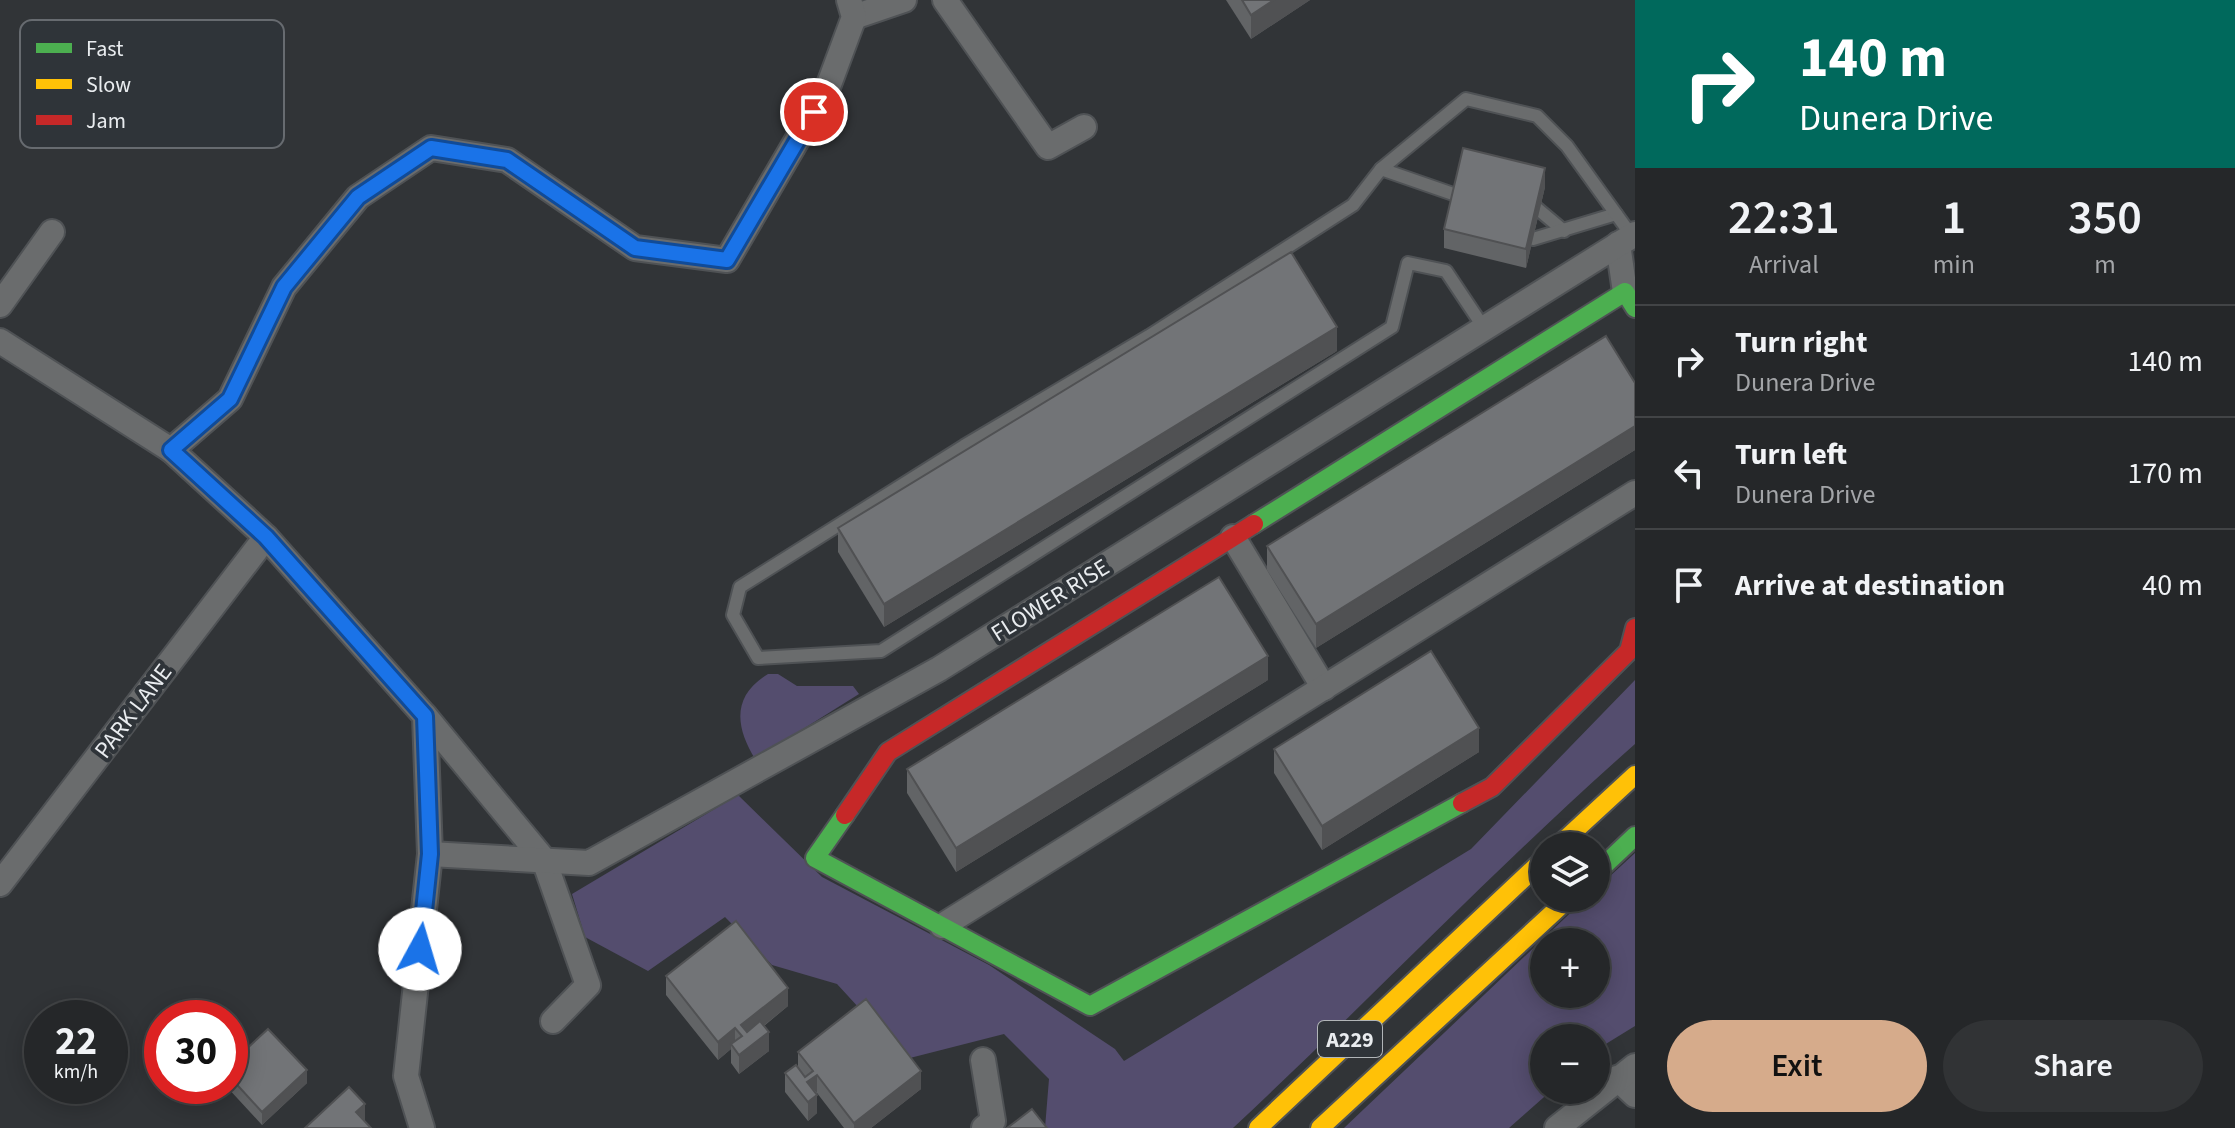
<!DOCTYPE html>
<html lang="en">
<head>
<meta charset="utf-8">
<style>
  :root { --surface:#252729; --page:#313335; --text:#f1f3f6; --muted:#a3a5a8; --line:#424446; --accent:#d6ab8b }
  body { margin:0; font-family:"Source Sans 3",sans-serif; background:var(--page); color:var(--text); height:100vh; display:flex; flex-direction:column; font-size:30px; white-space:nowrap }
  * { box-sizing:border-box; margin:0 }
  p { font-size:26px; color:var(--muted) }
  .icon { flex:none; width:44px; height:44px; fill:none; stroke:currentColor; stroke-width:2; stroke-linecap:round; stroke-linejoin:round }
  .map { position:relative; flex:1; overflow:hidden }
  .side { display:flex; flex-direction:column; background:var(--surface); width:600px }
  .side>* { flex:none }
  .banner { background:#00695c; color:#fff; overflow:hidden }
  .fabs { position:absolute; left:1530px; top:832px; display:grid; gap:16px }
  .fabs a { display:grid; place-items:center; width:80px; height:80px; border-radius:50%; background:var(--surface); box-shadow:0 4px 20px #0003,0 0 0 2px var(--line); font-size:40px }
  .speed { position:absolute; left:24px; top:1000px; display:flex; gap:16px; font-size:40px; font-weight:700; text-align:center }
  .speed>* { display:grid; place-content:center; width:104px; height:104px; border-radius:50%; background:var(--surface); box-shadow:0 4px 20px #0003,0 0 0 2px var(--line); line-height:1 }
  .speed small { font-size:20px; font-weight:400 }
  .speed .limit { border:12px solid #d22; background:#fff; color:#111 }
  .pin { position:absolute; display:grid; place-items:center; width:68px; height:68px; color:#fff; margin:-34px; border:4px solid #fff; border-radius:50%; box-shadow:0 2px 8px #0007 }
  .me { position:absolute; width:88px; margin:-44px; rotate:6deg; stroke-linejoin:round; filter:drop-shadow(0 0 6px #0008) }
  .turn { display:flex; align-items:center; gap:28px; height:168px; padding:0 32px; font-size:36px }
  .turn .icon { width:104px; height:104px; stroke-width:2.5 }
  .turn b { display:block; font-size:56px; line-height:68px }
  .eta { display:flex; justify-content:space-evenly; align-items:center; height:136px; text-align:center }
  .eta b { font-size:48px; font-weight:600; line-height:56px }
  .button { display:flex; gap:16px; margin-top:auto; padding:16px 32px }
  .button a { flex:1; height:92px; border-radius:48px; background:var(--accent); color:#111; font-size:32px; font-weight:600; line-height:92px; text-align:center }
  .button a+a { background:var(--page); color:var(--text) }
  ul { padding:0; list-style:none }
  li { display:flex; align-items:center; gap:24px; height:112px; padding:0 32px; border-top:2px solid var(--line) }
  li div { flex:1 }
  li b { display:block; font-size:30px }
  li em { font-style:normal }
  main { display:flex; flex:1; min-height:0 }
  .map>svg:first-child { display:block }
</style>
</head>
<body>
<main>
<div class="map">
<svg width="1635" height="1128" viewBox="0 0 1635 1128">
  <rect width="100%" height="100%" fill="#313437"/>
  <g fill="#544d6e" fill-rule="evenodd">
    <path d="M768,674h10l19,12h56l6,8 -104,65c-20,-33 -23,-63 13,-85z"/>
    <path d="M1635,680v64c-139,123 -266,257 -402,384h-188l4,-49 -45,-45 -98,25 -69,-75 -65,-19 -47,-48 -77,54 -63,-34 -13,-43 166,-99 84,82 167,88 126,84 9,12 347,-212z"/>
    <path d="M1635,853v173l-39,24v-12h-52v52h8l-43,38h-165l242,-230h10v-9zM1544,942h52v52h-52z"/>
  </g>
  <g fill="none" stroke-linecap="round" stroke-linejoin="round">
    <defs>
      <g id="lane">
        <polyline points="1381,169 1456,195 1460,204"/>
        <polyline points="1527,200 1564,231"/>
        <polyline points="1520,236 1533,239 1616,214"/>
        <polyline points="1484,328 1446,271 1408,263 1392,327 881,651 758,658 733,615 740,587 964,446 1149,336 1353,205 1381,169 1466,99 1537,116 1567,146 1632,236"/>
      </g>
      <g id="street">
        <polyline points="945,0 1048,147 1084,127"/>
        <polyline points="854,17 904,0"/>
        <polyline points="1618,244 1625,292"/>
        <polyline points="0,305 52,232"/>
        <polyline points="0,341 171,450 266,537 425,716 430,854 406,1076 422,1128"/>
        <polyline points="171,450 230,399 284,287 358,197 431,148 507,160 635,248 727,260 828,87 854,17 849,0"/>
        <polyline points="1233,537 1324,688"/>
        <polyline points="425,716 544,860 588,985 553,1021"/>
        <polyline points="430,854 589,863 939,669 1635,234"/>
        <polyline points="0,884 266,537"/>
        <polyline points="942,926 1635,493"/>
        <polyline points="983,1060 993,1121 984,1128"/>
        <polyline points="1617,1078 1635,1095"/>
        <polyline points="1557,1128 1635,1066"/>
      </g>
      <g id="fast">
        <polyline points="1254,524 1625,292 1635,308"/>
        <polyline points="845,815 815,858 1090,1006 1462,803"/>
        <polyline points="1596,873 1635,836"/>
      </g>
      <g id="slow">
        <polyline points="1558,846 1635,775"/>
        <polyline points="1258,1128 1544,859"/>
        <polyline points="1320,1128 1569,898"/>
      </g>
      <g id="jam">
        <polyline points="1462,803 1492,787 1629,651 1635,628"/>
        <polyline points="845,815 888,752 1254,524"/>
      </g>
    </defs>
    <use href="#lane" stroke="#4f5255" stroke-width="16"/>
    <use href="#street" stroke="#4f5255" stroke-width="28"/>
    <use href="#fast" stroke="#4f5255" stroke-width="22"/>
    <use href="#slow" stroke="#4f5255" stroke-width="22"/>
    <use href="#jam" stroke="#4f5255" stroke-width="22"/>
    <use href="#lane" stroke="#6a6c6d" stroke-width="12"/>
    <use href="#street" stroke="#6a6c6d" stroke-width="24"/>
    <use href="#fast" stroke="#4caf50" stroke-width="18"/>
    <use href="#slow" stroke="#ffc107" stroke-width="18"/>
    <use href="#jam" stroke="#c62828" stroke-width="18"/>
  </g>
  <g fill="#626466">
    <polygon points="1226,0 1310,0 1251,39"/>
    <polygon points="1545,187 1526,268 1444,248 1444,229"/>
    <polygon points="1337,351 884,627 838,552 838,528"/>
    <polygon points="1635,383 1635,450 1316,648 1267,570 1267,546"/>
    <polygon points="1268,680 956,872 907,793 907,769"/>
    <polygon points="1274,749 1479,752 1322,850 1274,773"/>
    <polygon points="666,976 788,1006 764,1026 769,1051 739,1074 731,1063 731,1049 718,1060 666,995"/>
    <polygon points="798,1052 921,1089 871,1128 844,1128 817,1093 817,1113 808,1121 785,1092 785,1073 798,1068"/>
    <polygon points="230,1064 307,1083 262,1125 226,1086 230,1086"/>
  </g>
  <g fill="#505153">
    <polygon points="1274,0 1310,0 1251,39 1251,15"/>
    <polygon points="1545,168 1545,187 1526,268 1526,249"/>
    <polygon points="1337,327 1337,351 884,627 884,604"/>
    <polygon points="1635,426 1635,450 1316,648 1316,624"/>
    <polygon points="1268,656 1268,680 956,872 956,848"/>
    <polygon points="1479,728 1479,752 1322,850 1322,826"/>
    <polygon points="788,988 788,1006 742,1043 741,1025"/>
    <polygon points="735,1028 735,1046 731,1044 731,1049 718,1060 718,1042"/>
    <polygon points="769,1032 769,1051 739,1074 739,1055"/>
    <polygon points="307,1070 307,1083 262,1125 262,1112"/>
    <polygon points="921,1071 921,1089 871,1128 854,1128 854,1123"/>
    <polygon points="817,1075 817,1093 807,1082"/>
    <polygon points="817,1095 817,1113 808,1121 808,1102"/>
    <polygon points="365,1104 365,1128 356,1112"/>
  </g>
  <g fill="#727477" stroke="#505153" stroke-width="2">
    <polygon points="1242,0 1274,0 1251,15"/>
    <polygon points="1463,148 1545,168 1526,249 1444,229"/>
    <polygon points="1291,252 1337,327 884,604 838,528"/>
    <polygon points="1606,336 1635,383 1635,426 1316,624 1267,546"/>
    <polygon points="1219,577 1268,656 956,848 907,769"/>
    <polygon points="1431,651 1479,728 1322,826 1274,749"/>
    <polygon points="736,921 788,988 741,1025 747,1032 760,1021 769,1032 739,1055 731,1044 742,1036 735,1028 718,1042 666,976"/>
    <polygon points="866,999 921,1071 854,1123 817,1075 807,1082 817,1095 808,1102 785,1073 796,1065 805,1077 813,1071 798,1052"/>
    <polygon points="268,1029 307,1070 262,1112 230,1077 230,1064"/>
    <polygon points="349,1087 365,1104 356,1112 371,1128 305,1128"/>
    <polygon points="1032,1109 1047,1128 1007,1128"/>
  </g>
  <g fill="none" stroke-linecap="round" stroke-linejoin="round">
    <defs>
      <polyline id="route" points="420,949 430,854 425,716 266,537 171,450 230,399 284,287 358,197 431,148 507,160 635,248 727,260 814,112"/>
    </defs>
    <use href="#route" stroke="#114b97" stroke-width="20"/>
    <use href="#route" stroke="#1a73e8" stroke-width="14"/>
  </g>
  <g text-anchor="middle" stroke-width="8" stroke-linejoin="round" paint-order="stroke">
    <rect fill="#2f3439" stroke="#b1b5b8" stroke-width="2" x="1318" y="1021" width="64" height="36" rx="6"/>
    <g font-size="22" font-weight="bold" fill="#e9ecef">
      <text x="1350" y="1047">A229</text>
    </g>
    <g font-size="24" fill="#e9ecef" stroke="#2f3439">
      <text transform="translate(1050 600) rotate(-32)" y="8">FLOWER RISE</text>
      <text transform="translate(133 711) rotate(-53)" y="8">PARK LANE</text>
    </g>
  </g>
  <rect x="20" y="20" width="264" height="128" rx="12" fill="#2f3439" stroke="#676b70" stroke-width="2"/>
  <rect x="36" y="43" width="36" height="10" fill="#4caf50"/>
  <rect x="36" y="79" width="36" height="10" fill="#ffc107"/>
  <rect x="36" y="115" width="36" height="10" fill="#c62828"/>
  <g font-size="22" fill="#e9ecef">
    <text x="86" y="56">Fast</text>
    <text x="86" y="92">Slow</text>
    <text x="86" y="128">Jam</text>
  </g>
</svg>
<div class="fabs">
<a><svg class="icon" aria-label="layers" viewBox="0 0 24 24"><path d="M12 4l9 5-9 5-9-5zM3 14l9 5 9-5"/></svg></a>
<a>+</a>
<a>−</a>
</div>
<div class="speed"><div>22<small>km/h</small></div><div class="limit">30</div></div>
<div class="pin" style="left:814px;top:112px;background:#d93025"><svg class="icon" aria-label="arrive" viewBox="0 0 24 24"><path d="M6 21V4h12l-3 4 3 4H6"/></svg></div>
<svg class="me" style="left:420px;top:949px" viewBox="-20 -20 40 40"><circle r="19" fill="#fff"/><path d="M0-13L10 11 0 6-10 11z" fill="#1a73e8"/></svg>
</div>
<section class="side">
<div class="banner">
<div class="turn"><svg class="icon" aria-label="right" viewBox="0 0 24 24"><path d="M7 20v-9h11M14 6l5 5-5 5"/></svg><div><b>140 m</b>Dunera Drive</div></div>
</div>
<div class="eta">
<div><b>22:31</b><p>Arrival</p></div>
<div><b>1</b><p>min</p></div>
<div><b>350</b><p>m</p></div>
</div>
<ul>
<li><svg class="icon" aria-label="right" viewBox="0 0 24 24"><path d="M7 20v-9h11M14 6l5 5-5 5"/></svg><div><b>Turn right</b><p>Dunera Drive</p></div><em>140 m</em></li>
<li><svg class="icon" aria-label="left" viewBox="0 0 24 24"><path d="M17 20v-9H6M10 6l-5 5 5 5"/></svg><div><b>Turn left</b><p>Dunera Drive</p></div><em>170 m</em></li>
<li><svg class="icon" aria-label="arrive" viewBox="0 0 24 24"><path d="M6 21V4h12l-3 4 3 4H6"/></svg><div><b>Arrive at destination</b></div><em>40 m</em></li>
</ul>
<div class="button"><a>Exit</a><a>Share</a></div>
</section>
</main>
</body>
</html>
